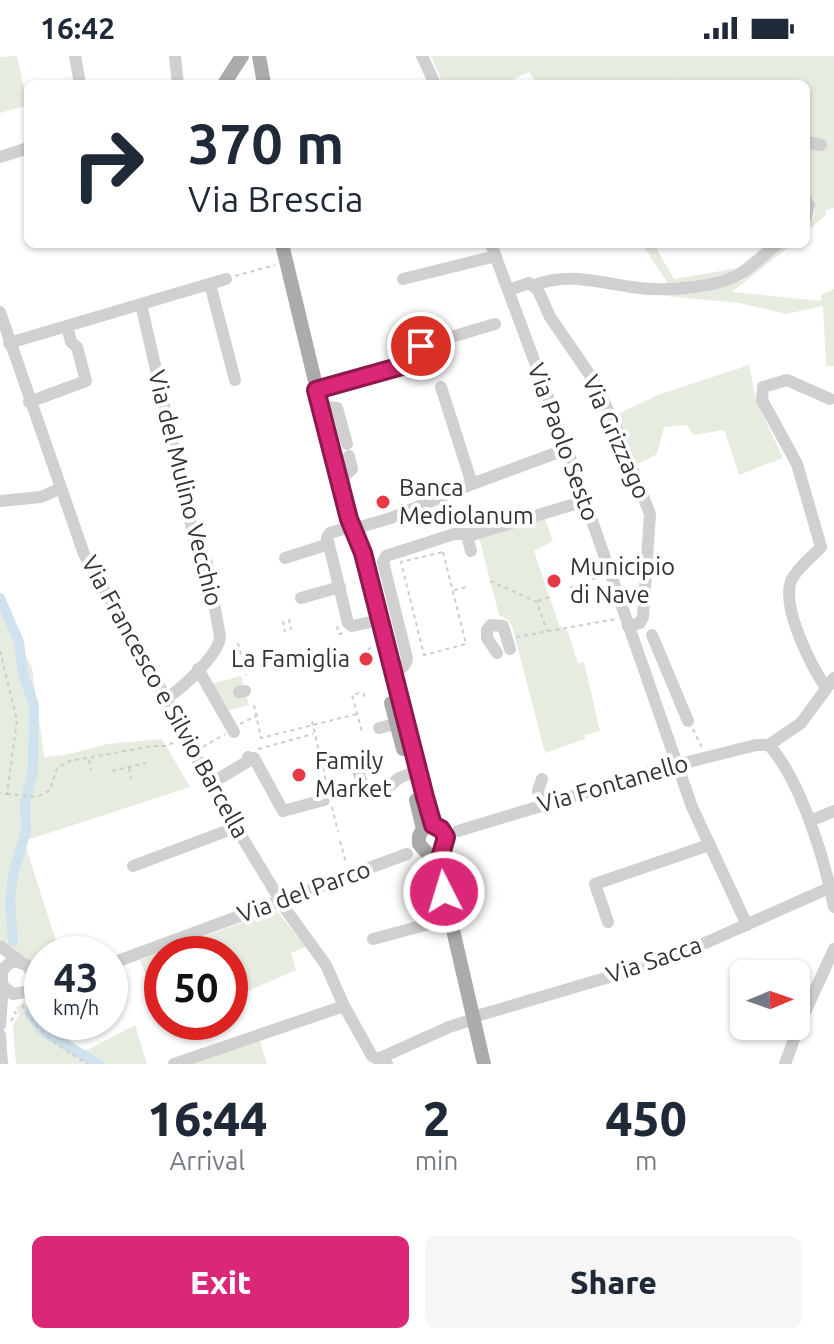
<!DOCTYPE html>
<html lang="en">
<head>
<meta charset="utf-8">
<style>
  :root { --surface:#fff; --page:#f6f6f7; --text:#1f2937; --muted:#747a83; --accent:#db2777 }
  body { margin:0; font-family:Ubuntu,sans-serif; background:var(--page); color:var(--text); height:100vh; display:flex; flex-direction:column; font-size:30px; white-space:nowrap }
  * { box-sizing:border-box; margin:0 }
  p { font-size:26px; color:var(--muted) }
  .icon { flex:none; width:44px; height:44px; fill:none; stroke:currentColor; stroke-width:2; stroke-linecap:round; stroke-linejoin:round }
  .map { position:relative; height:1008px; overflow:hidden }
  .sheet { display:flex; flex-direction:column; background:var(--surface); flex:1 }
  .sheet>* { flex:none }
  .hud { position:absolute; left:24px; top:24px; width:786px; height:168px; border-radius:12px; box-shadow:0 2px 6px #0004; background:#fff; color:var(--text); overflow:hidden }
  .needle { width:52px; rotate:88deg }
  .controls { position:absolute; left:730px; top:904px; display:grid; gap:16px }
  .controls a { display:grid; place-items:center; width:80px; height:80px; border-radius:12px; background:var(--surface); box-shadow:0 2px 6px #0004; font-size:40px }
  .speed { position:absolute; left:24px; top:880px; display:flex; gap:16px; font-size:40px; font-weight:700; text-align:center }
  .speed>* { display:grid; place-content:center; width:104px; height:104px; border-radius:50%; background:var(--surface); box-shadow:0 2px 6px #0004; line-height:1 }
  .speed small { font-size:20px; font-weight:400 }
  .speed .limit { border:12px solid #d22; background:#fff; color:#111 }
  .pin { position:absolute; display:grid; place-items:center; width:68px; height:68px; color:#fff; margin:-34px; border:4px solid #fff; border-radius:50%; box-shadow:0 2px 8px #0007 }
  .me { position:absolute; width:88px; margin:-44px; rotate:355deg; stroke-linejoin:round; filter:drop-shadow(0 0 6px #0008) }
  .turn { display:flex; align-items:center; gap:28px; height:168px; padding:0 32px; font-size:36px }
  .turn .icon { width:104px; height:104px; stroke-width:2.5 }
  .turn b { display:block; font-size:56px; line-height:68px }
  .eta { display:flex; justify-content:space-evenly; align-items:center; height:136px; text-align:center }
  .eta b { font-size:48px; font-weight:800; line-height:56px }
  .button { display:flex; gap:16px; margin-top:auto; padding:16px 32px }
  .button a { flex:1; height:92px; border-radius:12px; background:var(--accent); color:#fff; font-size:32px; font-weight:800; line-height:92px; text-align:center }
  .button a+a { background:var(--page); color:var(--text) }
  .status { display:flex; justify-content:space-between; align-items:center; height:56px; padding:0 40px; background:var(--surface); direction:ltr }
  .status svg { height:22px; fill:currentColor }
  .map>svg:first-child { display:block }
</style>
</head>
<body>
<div class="status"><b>16:42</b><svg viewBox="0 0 49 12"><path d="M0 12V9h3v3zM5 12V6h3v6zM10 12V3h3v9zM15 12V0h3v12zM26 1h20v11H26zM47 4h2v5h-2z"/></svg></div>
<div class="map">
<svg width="834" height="1008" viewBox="0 0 834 1008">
  <rect width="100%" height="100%" fill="#fff"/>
  <g fill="#e6ecdf">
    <polygon points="17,0 28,49 0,57 0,1"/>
    <polygon points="431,0 834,0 834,152 826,154 826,159 806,176 806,169 814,162 815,152 806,136 806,28 680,28 673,23 666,28 537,28 529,16 504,28 443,28"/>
    <polygon points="642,188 654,188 674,223 738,212 767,188 771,188 737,217 717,224 668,228"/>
    <polygon points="784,188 792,188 732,236 821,245 821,239 834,233 834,310 826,310 823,250 786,258 740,247 665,240 666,235 704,233 742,225"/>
    <polygon points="749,309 756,344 783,402 739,419 724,374 693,379 687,369 664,371 657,398 632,411 612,361 658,339"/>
    <polygon points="545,463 553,485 534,495 559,569 568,576 578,607 584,606 600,675 585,679 585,683 545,697 512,570 508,564 499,559 479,482"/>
    <polygon points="0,549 32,612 44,701 65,699 108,688 162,683 190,731 24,785 60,898 42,898 42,911 11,895 0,882"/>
    <polygon points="241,620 249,649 226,655 210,628"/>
    <polygon points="276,854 306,891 291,897 296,914 230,943 230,898 162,898 162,958 160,956 140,904"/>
    <polygon points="24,946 44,973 64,980 85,995 135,969 147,1008 16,1008 13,970 19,958 16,951"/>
    <polygon points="260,985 267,1008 186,1008"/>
  </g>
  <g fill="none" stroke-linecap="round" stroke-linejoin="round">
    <g stroke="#cfe2ee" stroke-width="10">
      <polyline points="0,542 19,586 23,618 34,649 33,714 25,747 26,775 13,819 10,846 13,885"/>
      <polyline points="29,957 45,977 99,1008"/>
    </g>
    <g stroke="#cdcdcd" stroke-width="2" stroke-dasharray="4 4" stroke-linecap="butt">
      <polyline points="235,220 275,209"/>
      <polygon points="443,496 466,588 424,599 401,506"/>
      <polyline points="490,525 537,546 547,575"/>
      <polyline points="570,532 601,520"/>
      <polyline points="454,534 467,531"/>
      <polyline points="538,545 550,541"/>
      <polyline points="289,563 291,574"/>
      <polyline points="283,565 285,576"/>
      <polyline points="337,570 339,578 343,577"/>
      <polyline points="516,581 616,563"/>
      <polyline points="238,587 246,619"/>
      <polyline points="368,593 371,592"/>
      <polyline points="0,595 17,664 7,738 0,737"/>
      <polyline points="359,637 352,639 362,676"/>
      <polyline points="363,637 366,643"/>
      <polyline points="254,649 261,682 357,658"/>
      <polyline points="312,665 328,734"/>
      <polyline points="240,668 260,658"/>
      <polyline points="693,673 702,692"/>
      <polyline points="203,691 225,678"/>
      <polyline points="258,693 313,678"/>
      <polyline points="89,704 91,714"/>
      <polyline points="129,712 131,723"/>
      <polyline points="112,715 146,707"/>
      <polyline points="7,738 37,741 50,734 57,712 70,705 153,690 167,690 174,686"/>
      <polyline points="332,751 338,776"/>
      <polyline points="340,785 346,807"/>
      <path d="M22,949c16,29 38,42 66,59"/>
      <polyline points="11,965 16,957 12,955"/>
    </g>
    <g stroke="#d0d0d0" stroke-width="12">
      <polyline points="75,0 80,28"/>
      <polyline points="175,0 178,28"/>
      <polyline points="422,0 435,28"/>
      <polyline points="806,86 821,89"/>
      <polyline points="0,101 28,92"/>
      <polyline points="806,144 809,149 806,162"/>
      <polyline points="491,188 567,393 692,751 747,869"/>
      <polyline points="403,223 496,200"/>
      <polyline points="210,228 235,324"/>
      <path d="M535,229c35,-14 68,-1 104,3 27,3 75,0 99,-13 14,-8 27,-21 39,-31"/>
      <polyline points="509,234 529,227 538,234 550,261 592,322 615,369 650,458 643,561 640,567 628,570"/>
      <path d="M141,248l53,233 13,26 13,74c-1,17 -39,53 -54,61"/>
      <polyline points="0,256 84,498 166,642 210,728 286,854 326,909 344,950 372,1000 387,1008"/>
      <polyline points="9,287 226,223"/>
      <polyline points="441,331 472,428 567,393"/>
      <polyline points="316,334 409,308 421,290 495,268"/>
      <polyline points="29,346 86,325 77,291 71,286 67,270"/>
      <polyline points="320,350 337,352 347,388"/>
      <polyline points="339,425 352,413 349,400"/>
      <polyline points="0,445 41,441 59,433"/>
      <polyline points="350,471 330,477 327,481 348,567 352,570 371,566"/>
      <polyline points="353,473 391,462 472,428"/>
      <polyline points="467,479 471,495"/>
      <polyline points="285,502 329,488"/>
      <polyline points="301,542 340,531"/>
      <polyline points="652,579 688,665"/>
      <polyline points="497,597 487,582 487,574 491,569 503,570 510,593"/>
      <polyline points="198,613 234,676"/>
      <path d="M392,615c8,-2 14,-3 15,-13l-24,-96 3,-6 68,-22h21l110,-33"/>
      <path d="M826,632c-14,-21 -45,-80 -35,-107 5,-12 21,-24 30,-34l-24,-83 -35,-64 1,-13 24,-7 43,19"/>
      <polyline points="239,636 245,635"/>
      <polyline points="379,672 396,668"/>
      <path d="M769,689c32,36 56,115 65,162"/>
      <polyline points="769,689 801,667 834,622"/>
      <polyline points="250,704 254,702 283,755 324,744"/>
      <polyline points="357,711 364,734 367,736 391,729 399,722 409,718"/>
      <polyline points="210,728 250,704 248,701"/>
      <polyline points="541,749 538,735 542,723"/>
      <polyline points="810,765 834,755"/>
      <polyline points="458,775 676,709 756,689 769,689"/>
      <polyline points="133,810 237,771"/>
      <polyline points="608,866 595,828 709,789"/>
      <polyline points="373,883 451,862"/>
      <polyline points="0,890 21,906"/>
      <polyline points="110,908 407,798"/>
      <path d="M30,932l3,-13 -6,-10 -13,-4c-12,5 -14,13 -11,25l10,8 12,-2 17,-9"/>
      <polyline points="473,961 667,904 829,832"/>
      <polyline points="0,969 3,930"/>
      <polyline points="0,979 2,1008"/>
      <polyline points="378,1003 449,971 474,963"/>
      <polyline points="174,1008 344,950"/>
      <polyline points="785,1008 800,967 834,893"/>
    </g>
    <g stroke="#ababab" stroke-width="14">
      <polyline points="259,0 264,28"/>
      <polyline points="224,28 242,0"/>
      <polyline points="282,188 339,425 349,463 363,497 425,741 433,769 441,773 446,781 438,809"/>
      <polyline points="391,647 403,693"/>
      <polyline points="416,744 423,773 419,780 419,788 438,809 484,1008"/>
    </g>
  </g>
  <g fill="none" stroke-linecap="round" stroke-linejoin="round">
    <defs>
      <polyline id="route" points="421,290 409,308 316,334 349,463 363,497 425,741 433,769 441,773 446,781 438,809 444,836"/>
    </defs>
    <use href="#route" stroke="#8e194d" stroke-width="20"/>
    <use href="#route" stroke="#db2777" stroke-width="14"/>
  </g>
  <g fill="#e63946" stroke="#fff" stroke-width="3">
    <circle cx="383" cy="446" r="8"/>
    <circle cx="554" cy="525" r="8"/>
    <circle cx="366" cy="603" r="8"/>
    <circle cx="299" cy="719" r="8"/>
  </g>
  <g text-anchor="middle" stroke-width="8" stroke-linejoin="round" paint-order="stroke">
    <g font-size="24" fill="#333" stroke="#fff">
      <text transform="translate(616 381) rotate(66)" y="8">Via Grizzago</text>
      <text transform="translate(563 386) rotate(70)" y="8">Via Paolo Sesto</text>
      <text transform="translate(185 432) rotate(76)" y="8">Via del Mulino Vecchio</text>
      <text transform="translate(165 641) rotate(61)" y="8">Via Francesco e Silvio Barcella</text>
      <text transform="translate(613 728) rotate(-16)" y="8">Via Fontanello</text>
      <text transform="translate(304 836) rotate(-20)" y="8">Via del Parco</text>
      <text transform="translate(654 904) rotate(-19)" y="8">Via Sacca</text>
    </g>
    <g font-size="24" fill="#333" stroke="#fff" text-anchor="start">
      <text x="399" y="440">Banca<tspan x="399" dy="28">Mediolanum</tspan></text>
      <text x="570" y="519">Municipio<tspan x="570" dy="28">di Nave</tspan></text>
      <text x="350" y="611" text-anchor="end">La Famiglia</text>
      <text x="315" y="713">Family<tspan x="315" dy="28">Market</tspan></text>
    </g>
  </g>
</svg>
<div class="controls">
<a><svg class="needle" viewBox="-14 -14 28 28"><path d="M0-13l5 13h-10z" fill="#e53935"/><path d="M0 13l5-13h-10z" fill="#747a83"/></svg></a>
</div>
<div class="speed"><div>43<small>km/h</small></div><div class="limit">50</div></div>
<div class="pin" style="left:421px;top:290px;background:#d93025"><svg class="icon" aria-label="arrive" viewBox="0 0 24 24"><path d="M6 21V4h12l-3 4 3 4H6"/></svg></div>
<svg class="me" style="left:444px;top:836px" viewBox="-20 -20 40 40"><circle r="17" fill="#db2777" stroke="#fff" stroke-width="3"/><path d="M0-11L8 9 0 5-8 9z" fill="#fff"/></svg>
<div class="hud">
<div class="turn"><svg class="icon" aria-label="right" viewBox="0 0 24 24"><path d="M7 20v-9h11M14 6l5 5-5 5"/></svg><div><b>370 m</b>Via Brescia</div></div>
</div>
</div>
<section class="sheet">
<div class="eta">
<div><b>16:44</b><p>Arrival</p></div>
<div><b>2</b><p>min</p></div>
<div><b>450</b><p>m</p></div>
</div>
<div class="button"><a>Exit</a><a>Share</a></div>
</section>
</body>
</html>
